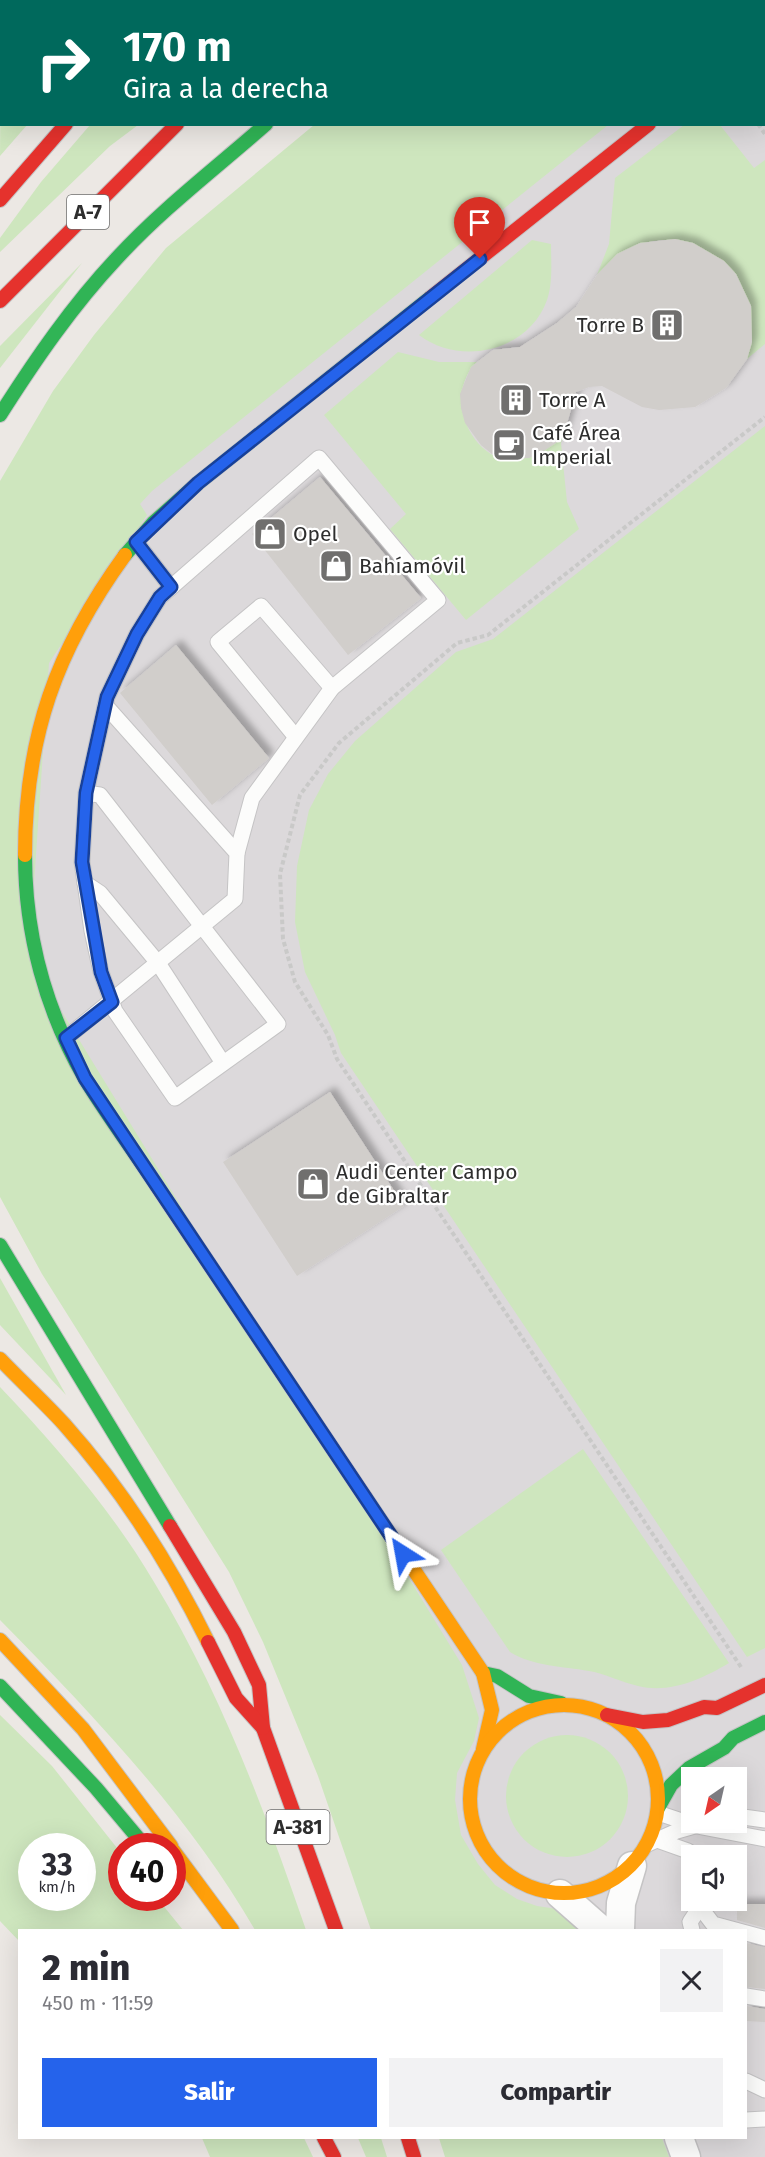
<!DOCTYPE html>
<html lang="es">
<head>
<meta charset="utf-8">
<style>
  :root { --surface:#fff; --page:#f2f2f3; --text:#2b2b33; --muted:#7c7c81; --accent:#2563eb }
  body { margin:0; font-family:"Fira Sans",sans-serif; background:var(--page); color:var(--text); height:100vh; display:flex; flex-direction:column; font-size:22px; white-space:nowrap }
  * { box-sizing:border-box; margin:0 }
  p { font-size:20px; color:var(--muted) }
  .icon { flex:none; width:33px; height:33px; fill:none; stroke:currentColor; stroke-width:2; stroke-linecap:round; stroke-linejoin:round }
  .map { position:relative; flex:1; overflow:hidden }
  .details { position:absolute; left:18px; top:1929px; width:729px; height:210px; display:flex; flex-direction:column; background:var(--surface); border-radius:0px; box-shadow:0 6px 24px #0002 }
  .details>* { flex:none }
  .hud { position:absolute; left:0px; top:0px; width:765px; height:126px; box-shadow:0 6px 24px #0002; background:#00695c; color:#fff; overflow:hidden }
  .needle { width:39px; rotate:214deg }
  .fabs { position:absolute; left:681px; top:1767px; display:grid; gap:12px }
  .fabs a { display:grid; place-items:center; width:66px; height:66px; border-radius:0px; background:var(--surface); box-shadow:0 6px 24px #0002; font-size:30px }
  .speed { position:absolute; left:18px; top:1833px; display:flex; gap:12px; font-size:30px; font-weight:700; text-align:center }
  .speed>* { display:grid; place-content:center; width:78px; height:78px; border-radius:50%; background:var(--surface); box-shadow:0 6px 24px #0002; line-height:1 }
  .speed small { font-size:15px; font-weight:400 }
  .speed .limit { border:9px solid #d22; background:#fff; color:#111 }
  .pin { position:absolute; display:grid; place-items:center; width:51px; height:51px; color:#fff; margin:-62px -26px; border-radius:50% 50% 50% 0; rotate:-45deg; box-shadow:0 0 6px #0007 }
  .pin .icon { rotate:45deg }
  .me { position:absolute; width:66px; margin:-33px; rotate:326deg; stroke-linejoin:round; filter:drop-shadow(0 0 4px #0008) }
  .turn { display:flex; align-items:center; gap:21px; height:126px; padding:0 24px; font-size:27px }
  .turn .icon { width:78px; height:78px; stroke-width:2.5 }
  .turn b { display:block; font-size:42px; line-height:51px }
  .round { display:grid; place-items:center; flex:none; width:63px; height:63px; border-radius:0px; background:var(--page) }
  .summary { display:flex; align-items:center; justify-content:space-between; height:102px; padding:0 24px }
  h1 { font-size:36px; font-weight:800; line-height:45px }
  .button { display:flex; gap:12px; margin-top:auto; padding:12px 24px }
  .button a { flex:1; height:69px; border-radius:0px; background:var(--accent); color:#fff; font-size:24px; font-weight:800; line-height:69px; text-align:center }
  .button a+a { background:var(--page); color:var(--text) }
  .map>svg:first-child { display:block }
</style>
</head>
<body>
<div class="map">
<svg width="765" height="2157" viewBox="0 0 765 2157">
  <defs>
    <filter id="shadow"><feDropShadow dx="5.5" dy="-5.5" stdDeviation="3" flood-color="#0004"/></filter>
  </defs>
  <rect width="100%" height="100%" fill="#ece8e4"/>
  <path fill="#dcd9db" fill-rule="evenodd" d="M765,0v2157h-234l-8,-19h223v-208h-302l-412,-763 -32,-461 355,-581 409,-1zM692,1778h44v44h-44zM692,1856h44v44h-44z"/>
  <g fill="#cee6be" fill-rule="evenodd">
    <polygon points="463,0 765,0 765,13 764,2 461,1"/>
    <polygon points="1,14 2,124 27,125 0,156"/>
    <polygon points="90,125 138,125 110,146 0,252 0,238 41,182"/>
    <polygon points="314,125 608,125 152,491 140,504 147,515 49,663 29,958 462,1665 479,1718 474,1741 457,1773 455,1800 461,1835 478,1864 495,1885 517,1899 537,1906 564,1910 590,1930 371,1930 318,1776 263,1642 229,1572 42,1274 0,1197 0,481 53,391 94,335 166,248"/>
    <path d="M684,125h36l34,43 11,-8v184l-18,15c18,-99 -81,-162 -150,-84l12,-31 6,-66z"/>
    <path d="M532,240l19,4c0,18 2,39 -4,56 -18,51 -86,67 -128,35z"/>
    <polygon points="82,263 0,368 0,346"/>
    <path d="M398,352l41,10h38c-38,36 0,114 52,95 12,-4 24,-16 35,-23l-3,9 6,59 12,27 -113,91 -76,-91 16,-15 -82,-99z"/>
    <polygon points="765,426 765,1648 747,1657 341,1053 335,1035 305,972 295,922 297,866 309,810 328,774 355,741 456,652 493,639"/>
    <polygon points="0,1278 66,1395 0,1325"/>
    <path d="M0,1387c57,60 112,124 154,195 66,109 111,229 152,348h-51c-67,-116 -162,-215 -255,-310z"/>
    <path d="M583,1449l146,214c-27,16 -59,31 -91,23 -17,-4 -32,-12 -49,-15 -27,-5 -54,-4 -79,-19l-69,-102z"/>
    <path d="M0,1715l52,51 69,87 1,45h35l26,32h-163l-1,11 -19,-20zM32,1846h50v52h-50z"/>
    <circle cx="567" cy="1796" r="61"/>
    <polygon points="202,2138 304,2138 313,2157 210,2157"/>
    <polygon points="358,2138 381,2138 387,2157 366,2157"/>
    <polygon points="439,2138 662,2138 669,2157 445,2157"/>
  </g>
  <g fill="#d1cecb" filter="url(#shadow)">
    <polygon points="675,239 693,243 724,261 736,274 751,306 752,342 747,359 726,388 695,407 659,410 642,407 602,386 589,387 576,392 564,434 559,441 542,452 529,458 506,458 492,454 481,445 465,423 461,408 460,394 471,367 493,350 520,347 557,323 576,307 597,275 617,254 640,243"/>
    <polygon points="320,477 421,598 348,655 252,534"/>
    <polygon points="176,645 269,758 212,805 120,693"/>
    <polygon points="330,1092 404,1206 297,1276 223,1162"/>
    <polygon points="737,1904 765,1904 765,1928 737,1920"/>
    <polygon points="746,1943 765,1947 765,1989 746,1987"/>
    <polygon points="746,2006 765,2009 765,2022 746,2021"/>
  </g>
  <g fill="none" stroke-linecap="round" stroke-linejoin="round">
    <defs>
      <g id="lane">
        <polyline points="136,542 171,587"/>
        <polyline points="295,736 218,642 261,606 332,688"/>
        <polyline points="86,793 100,795 278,1024 175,1098 115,1011 101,972 92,931 82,862 86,793 107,697 137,634 160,597 319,458 438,600 332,688 252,798 237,853"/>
        <polyline points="85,883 100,893 158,963 223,1063"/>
        <polyline points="66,1038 235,899 237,853 105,705"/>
        <polyline points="658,1813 697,1826 765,1839"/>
        <polyline points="736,1816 765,1820"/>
        <polyline points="657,1840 688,1851 692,1860"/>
        <polyline points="648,1844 677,1831 698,1825"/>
        <polyline points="700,1907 713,1924 765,1938"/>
        <polyline points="692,1930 690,1922 700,1907 700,1900"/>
        <polyline points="746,1996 765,1999"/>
        <polyline points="746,2081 765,2090"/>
        <polyline points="746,2120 765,2119"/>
      </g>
      <g id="street">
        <polyline points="560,1894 601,1930"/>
        <polyline points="620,1930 621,1903 632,1866"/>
        <polyline points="679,2138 686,2157"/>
      </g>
      <g id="fast">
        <polyline points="310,2 312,0"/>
        <path d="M0,415c35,-55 72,-109 117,-157 45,-49 99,-90 149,-134"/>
        <polyline points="125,555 153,523 198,483 430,298"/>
        <path d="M25,855c0,79 21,156 60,224 22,36 48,71 72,107"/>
        <polyline points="0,1245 170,1526"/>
        <polyline points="483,1673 497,1676 529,1696 561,1703"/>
        <polyline points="0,1686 96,1788 138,1838"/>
        <polyline points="658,1808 671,1785 689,1768 724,1748 733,1738 765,1722"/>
      </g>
      <g id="slow">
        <polyline points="415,2 416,0"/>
        <polyline points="764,33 765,31"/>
        <path d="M25,855c0,-118 31,-205 100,-300"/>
        <path d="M0,1359c21,22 44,43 64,65 58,65 106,141 144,218"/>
        <polyline points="365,1497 483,1673 492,1710 483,1749"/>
        <polyline points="0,1640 83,1729 171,1846"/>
        <circle cx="564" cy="1799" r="94"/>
        <polyline points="172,1849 232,1930"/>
      </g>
      <g id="jam">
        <polyline points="172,2 173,0"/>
        <polyline points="0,200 66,124"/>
        <polyline points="430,298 649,124"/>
        <polyline points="0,301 177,124"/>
        <polyline points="157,1186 365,1497"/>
        <polyline points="170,1526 234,1632 259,1685 263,1728 336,1930"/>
        <polyline points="208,1642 236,1698 263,1728"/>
        <polyline points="607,1715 643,1722 668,1720 704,1707 717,1708 765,1685"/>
        <polyline points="324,2138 334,2157"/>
        <polyline points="408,2138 414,2157"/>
      </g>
    </defs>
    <use href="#lane" stroke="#c5c4c5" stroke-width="17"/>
    <use href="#street" stroke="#c5c4c5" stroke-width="31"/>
    <use href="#fast" stroke="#c5c4c5" stroke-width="16"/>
    <use href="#slow" stroke="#c5c4c5" stroke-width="16"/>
    <use href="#jam" stroke="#c5c4c5" stroke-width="16"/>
    <g stroke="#c9c9c8" stroke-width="4" stroke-dasharray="4.5 3" stroke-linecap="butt">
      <polyline points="764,71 765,70"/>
      <polyline points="758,124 765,134"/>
      <polyline points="741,1667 337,1059 328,1035 295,982 283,939 280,874 300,795 339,743 457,643 488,635 765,417"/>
    </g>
    <use href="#lane" stroke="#fcfcfb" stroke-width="15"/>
    <use href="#street" stroke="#fcfcfb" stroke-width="28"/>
    <use href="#fast" stroke="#30b455" stroke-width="14"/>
    <use href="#slow" stroke="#ff9f0a" stroke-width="14"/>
    <use href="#jam" stroke="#e5322d" stroke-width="14"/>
  </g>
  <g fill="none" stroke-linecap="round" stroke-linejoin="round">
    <defs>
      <polyline id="route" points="403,1554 85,1078 66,1038 112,1002 101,972 82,862 86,793 107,697 137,634 160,597 171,587 136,542 198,483 480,259"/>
    </defs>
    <use href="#route" stroke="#184099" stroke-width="15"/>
    <use href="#route" stroke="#2563eb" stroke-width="10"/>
  </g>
  <defs>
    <symbol id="building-square" viewBox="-11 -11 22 22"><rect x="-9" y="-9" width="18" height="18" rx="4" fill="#706f6e" stroke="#fff"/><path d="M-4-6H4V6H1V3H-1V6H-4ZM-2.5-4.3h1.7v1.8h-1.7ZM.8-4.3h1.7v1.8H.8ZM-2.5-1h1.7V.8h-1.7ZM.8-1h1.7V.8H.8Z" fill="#fff"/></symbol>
    <symbol id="cafe-square" viewBox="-11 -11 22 22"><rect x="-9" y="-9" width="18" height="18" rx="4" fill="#706f6e" stroke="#fff"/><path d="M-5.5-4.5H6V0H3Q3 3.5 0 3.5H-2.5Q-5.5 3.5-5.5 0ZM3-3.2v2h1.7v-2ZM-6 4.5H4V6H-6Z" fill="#fff"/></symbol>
    <symbol id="shop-square" viewBox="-11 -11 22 22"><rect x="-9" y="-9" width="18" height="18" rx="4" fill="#706f6e" stroke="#fff"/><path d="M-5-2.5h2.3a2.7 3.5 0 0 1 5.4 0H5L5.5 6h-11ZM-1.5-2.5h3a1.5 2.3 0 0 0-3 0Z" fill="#fff"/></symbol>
  </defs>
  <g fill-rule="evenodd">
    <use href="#building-square" x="648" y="306" width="38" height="38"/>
    <use href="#building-square" x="497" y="381" width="38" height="38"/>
    <use href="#cafe-square" x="490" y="426" width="38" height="38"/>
    <use href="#shop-square" x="251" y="515" width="38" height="38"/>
    <use href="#shop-square" x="317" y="547" width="38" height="38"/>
    <use href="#shop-square" x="294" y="1165" width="38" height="38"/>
  </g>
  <g text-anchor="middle" stroke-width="4.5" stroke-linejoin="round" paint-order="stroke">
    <g fill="#fff" stroke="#6d6d6d" stroke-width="1.5">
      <rect x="67" y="195" width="42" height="34" rx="4.5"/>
      <rect x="266.5" y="1810" width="63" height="34" rx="4.5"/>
    </g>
    <g font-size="20" font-weight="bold" fill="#2e2e2e">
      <text x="88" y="219">A-7</text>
      <text x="298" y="1834">A-381</text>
    </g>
    <g font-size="21" fill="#2e2e2e" stroke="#fff" text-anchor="start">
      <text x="644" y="332" text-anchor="end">Torre B</text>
      <text x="539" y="407">Torre A</text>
      <text x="532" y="440">Café Área<tspan x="532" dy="24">Imperial</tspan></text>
      <text x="293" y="541">Opel</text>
      <text x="359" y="573">Bahíamóvil</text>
      <text x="336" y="1179">Audi Center Campo<tspan x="336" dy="24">de Gibraltar</tspan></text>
    </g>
  </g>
</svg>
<div class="fabs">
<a><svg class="needle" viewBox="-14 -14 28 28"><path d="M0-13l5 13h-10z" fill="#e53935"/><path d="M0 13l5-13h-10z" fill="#7c7c81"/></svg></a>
<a><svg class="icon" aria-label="sound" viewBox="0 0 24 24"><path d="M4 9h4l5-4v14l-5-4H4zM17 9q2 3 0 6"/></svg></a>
</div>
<div class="speed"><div>33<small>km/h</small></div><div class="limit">40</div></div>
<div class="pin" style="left:480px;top:259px;background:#d93025"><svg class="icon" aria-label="arrive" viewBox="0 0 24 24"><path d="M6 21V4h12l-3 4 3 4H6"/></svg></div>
<svg class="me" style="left:403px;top:1554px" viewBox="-20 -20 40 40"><path d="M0-17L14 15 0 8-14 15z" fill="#2563eb" stroke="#fff" stroke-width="4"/></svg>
<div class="hud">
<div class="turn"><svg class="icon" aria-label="right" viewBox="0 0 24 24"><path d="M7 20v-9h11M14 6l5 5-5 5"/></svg><div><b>170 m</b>Gira a la derecha</div></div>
</div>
<section class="details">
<div class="summary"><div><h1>2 min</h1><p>450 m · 11:59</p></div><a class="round"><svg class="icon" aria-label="close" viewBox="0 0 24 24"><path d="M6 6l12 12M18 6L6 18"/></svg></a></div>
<div class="button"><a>Salir</a><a>Compartir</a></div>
</section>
</div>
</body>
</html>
